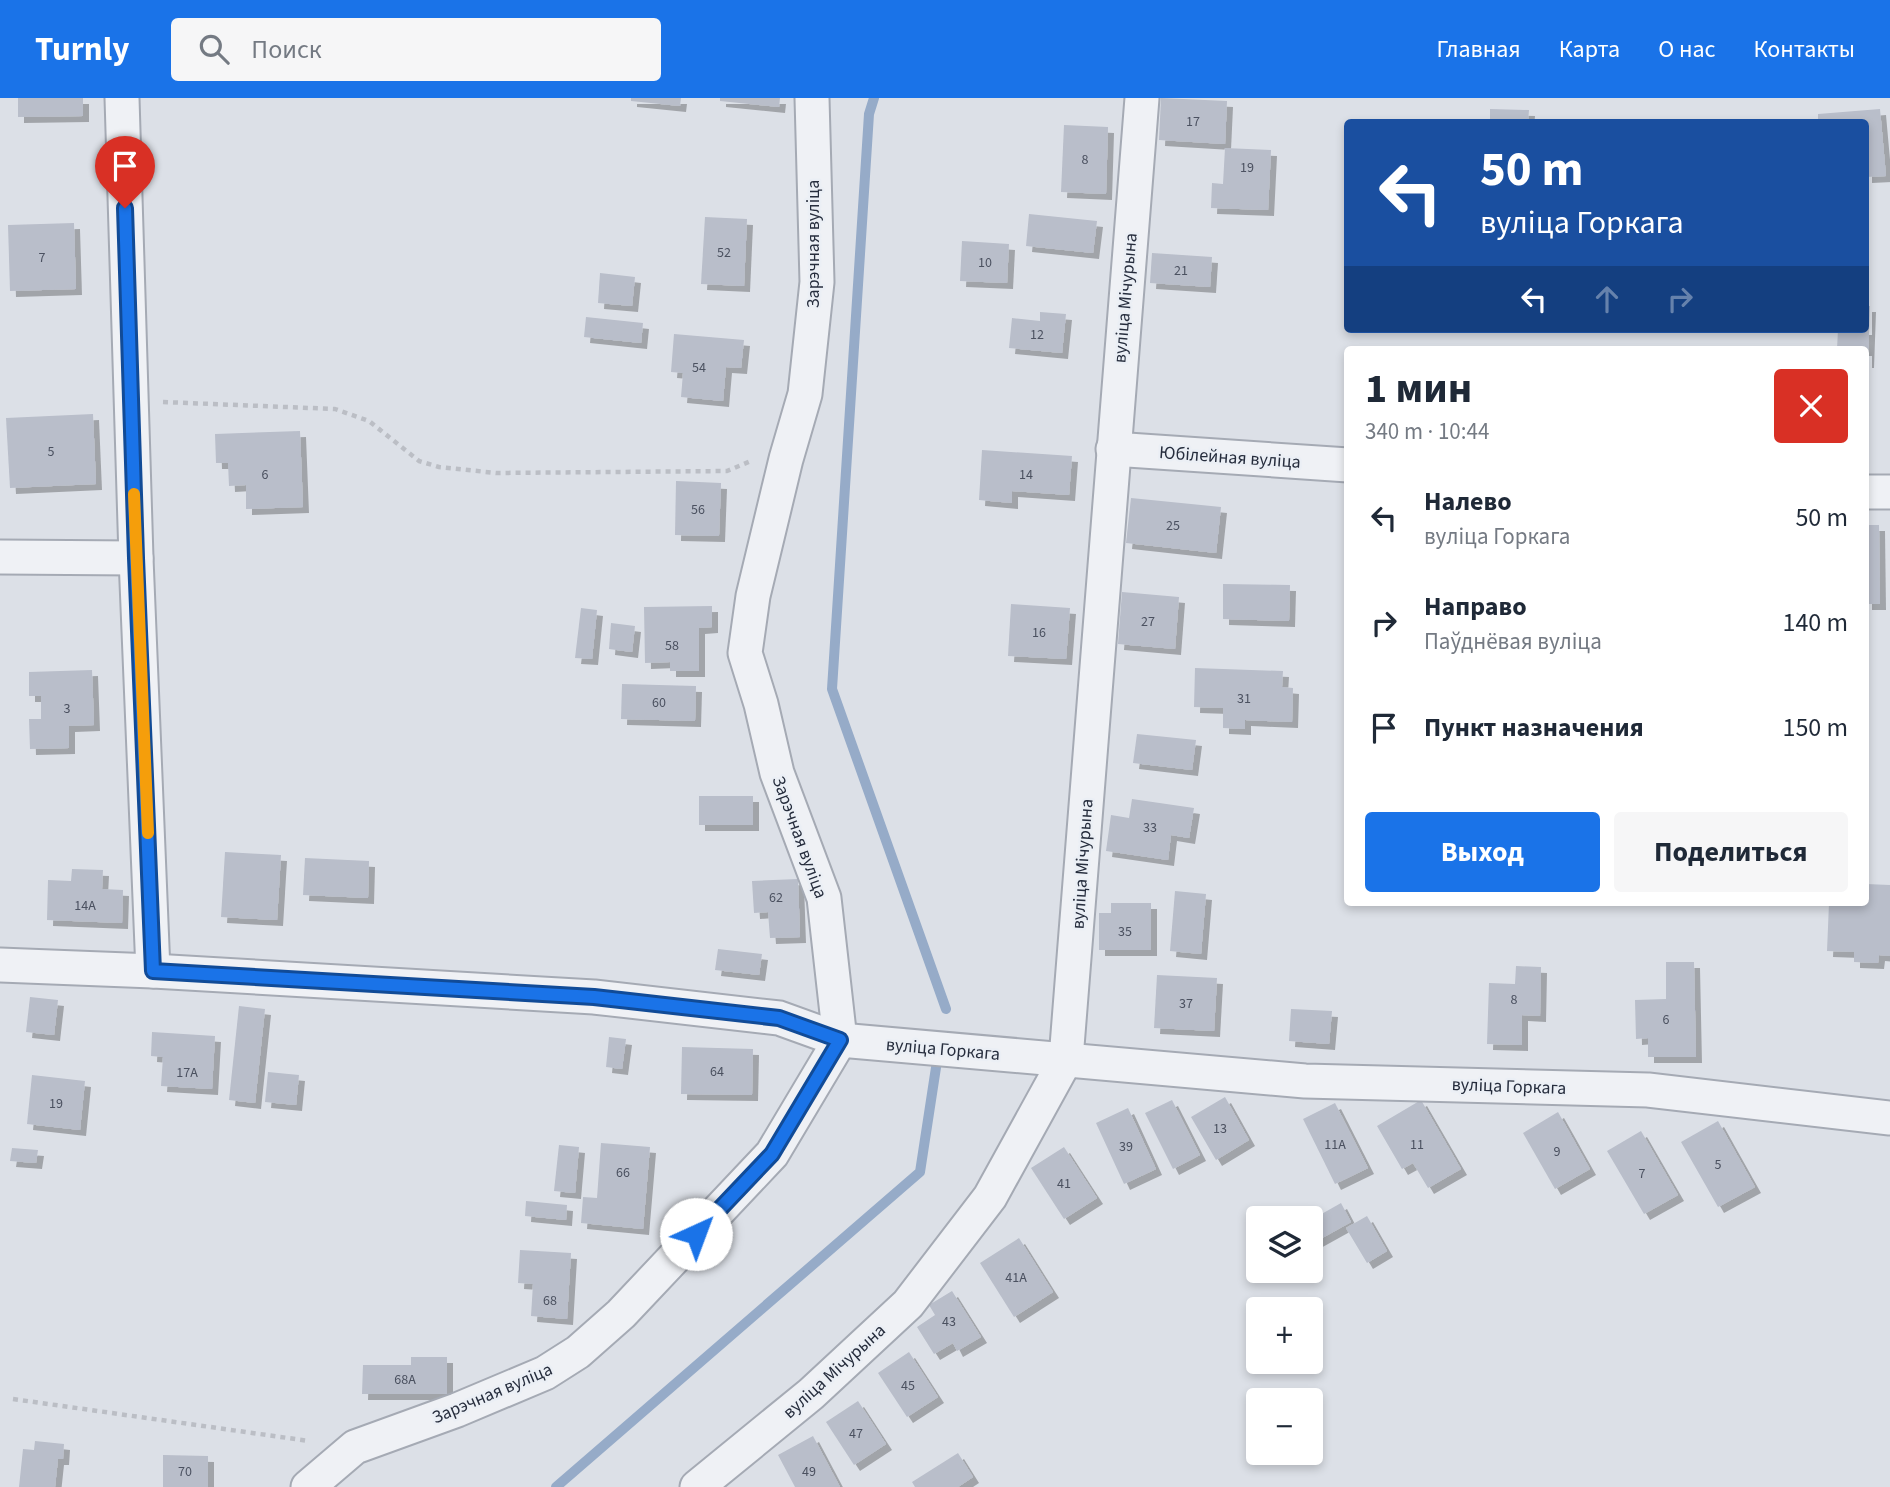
<!DOCTYPE html>
<html lang="ru">
<head>
<meta charset="utf-8">
<style>
  :root { --surface:#fff; --page:#f6f6f7; --text:#1f2937; --muted:#747a83; --accent:#1a73e8 }
  body { margin:0; font-family:"Source Sans 3",sans-serif; background:var(--page); color:var(--text); height:100vh; display:flex; flex-direction:column; font-size:26px; white-space:nowrap }
  * { box-sizing:border-box; margin:0 }
  p { font-size:23px; color:var(--muted) }
  .icon { flex:none; width:38px; height:38px; fill:none; stroke:currentColor; stroke-width:2; stroke-linecap:round; stroke-linejoin:round }
  .map { position:relative; flex:1; overflow:hidden }
  .side { position:absolute; left:1344px; top:248px; width:525px; height:560px; display:flex; flex-direction:column; background:var(--surface); border-radius:7px; box-shadow:0 4px 10px #0003 }
  .side>* { flex:none }
  .hud { position:absolute; left:1344px; top:21px; width:525px; height:214px; border-radius:7px; box-shadow:0 4px 10px #0003; background:#1a4fa0; color:#fff; overflow:hidden }
  .buttons { position:absolute; left:1246px; top:1108px; display:grid; gap:14px }
  .buttons a { display:grid; place-items:center; width:77px; height:77px; border-radius:7px; background:var(--surface); box-shadow:0 4px 10px #0003; font-size:35px }
  .pin { position:absolute; display:grid; place-items:center; width:60px; height:60px; color:#fff; margin:-72px -30px; border-radius:50% 50% 50% 0; rotate:-45deg; box-shadow:0 0 7px #0007 }
  .pin .icon { rotate:45deg }
  .me { position:absolute; width:77px; margin:-38px; rotate:43deg; stroke-linejoin:round; filter:drop-shadow(0 0 5px #0008) }
  .turn { display:flex; align-items:center; gap:24px; height:147px; padding:0 21px; font-size:32px }
  .turn .icon { width:91px; height:91px; stroke-width:2.5 }
  .turn b { display:block; font-size:49px; line-height:60px }
  .lanes { display:flex; align-items:center; height:66px; padding:0 21px; background:#0003; justify-content:center; gap:35px; direction:ltr }
  .lanes .off { opacity:.35 }
  .round { display:grid; place-items:center; flex:none; width:74px; height:74px; border-radius:7px; background:var(--page) }
  .overview { display:flex; align-items:center; justify-content:space-between; height:119px; padding:0 21px }
  h1 { font-size:42px; font-weight:700; line-height:52px }
  .cta { display:flex; gap:14px; margin-top:auto; padding:14px 21px }
  .cta a { flex:1; height:80px; border-radius:7px; background:var(--accent); color:#fff; font-size:28px; font-weight:700; line-height:80px; text-align:center }
  .cta a+a { background:var(--page); color:var(--text) }
  ul { padding:0; list-style:none }
  li { display:flex; align-items:center; gap:21px; height:105px; padding:0 21px }
  li div { flex:1 }
  li b { display:block; font-size:26px }
  li em { font-style:normal }
  header { display:flex; align-items:center; gap:42px; box-sizing:border-box; height:98px; padding:0 35px; background:var(--accent); color:#fff }
  header strong { font-size:33px }
  nav { display:flex; gap:38px; margin-inline-start:auto; font-size:24px }
  .search { width:490px; height:63px; background:var(--page); display:flex; align-items:center; gap:18px; box-sizing:border-box; padding:0 24px; border-radius:7px; color:var(--muted); font-size:26px }
  .map>svg:first-child { display:block }
</style>
</head>
<body>
<header>
<strong>Turnly</strong>
<div class="search"><svg class="icon" aria-label="search" viewBox="0 0 24 24"><circle cx="10" cy="10" r="6"/><path d="M15 15l6 6"/></svg>Поиск</div>
<nav><a>Главная</a><a>Карта</a><a>О нас</a><a>Контакты</a></nav>
</header>
<div class="map">
<svg width="1890" height="1389" viewBox="0 0 1890 1389">
  <defs>
    <filter id="shadow"><feDropShadow dx="6" dy="6" stdDeviation="0" flood-color="#0004"/></filter>
  </defs>
  <rect width="100%" height="100%" fill="#dce0e7"/>
  <g fill="none" stroke-linecap="round" stroke-linejoin="round">
    <g stroke="#96abc8" stroke-width="10">
      <polyline points="874,0 869,16 832,591 946,911"/>
      <polyline points="556,1389 920,1074 937,963"/>
    </g>
  </g>
  <g fill="#b9beca" filter="url(#shadow)">
    <polygon points="18,0 83,0 83,18 18,19"/>
    <polygon points="631,0 681,0 680,8 631,3"/>
    <polygon points="720,0 780,0 779,9 720,3"/>
    <polygon points="1161,0 1227,3 1225,46 1159,42"/>
    <polygon points="1490,11 1529,12 1528,24 1490,24"/>
    <polygon points="1880,11 1886,78 1866,79 1866,24 1818,24 1818,16"/>
    <polygon points="1064,27 1108,29 1106,96 1061,94"/>
    <polygon points="1225,50 1271,52 1268,112 1211,110 1212,85 1223,86"/>
    <polygon points="1029,116 1097,123 1093,155 1026,148"/>
    <polygon points="705,119 747,121 744,188 701,186"/>
    <polygon points="74,125 76,191 10,193 8,127"/>
    <polygon points="962,143 1009,146 1007,185 960,183"/>
    <polygon points="1152,155 1212,159 1210,189 1150,185"/>
    <polygon points="600,175 635,179 632,208 598,205"/>
    <polygon points="1866,208 1870,208 1868,264 1866,264 1866,252 1837,252 1838,231 1866,231"/>
    <polygon points="1040,214 1066,216 1062,255 1009,250 1012,220 1040,223"/>
    <polygon points="586,219 643,225 641,245 584,239"/>
    <polygon points="674,236 744,242 741,270 726,269 723,303 681,299 683,275 671,274"/>
    <polygon points="93,316 96,386 10,390 6,320"/>
    <polygon points="300,333 303,409 246,411 246,387 229,388 228,365 216,365 215,336"/>
    <polygon points="982,352 1072,358 1069,397 1012,393 1012,405 979,402"/>
    <polygon points="676,383 721,385 719,438 675,437"/>
    <polygon points="1131,400 1221,409 1216,455 1126,445"/>
    <polygon points="1866,427 1879,427 1880,506 1866,506"/>
    <polygon points="1223,486 1290,487 1289,523 1223,521"/>
    <polygon points="1122,494 1179,499 1175,551 1118,546"/>
    <polygon points="1011,506 1070,510 1066,561 1008,558"/>
    <polygon points="712,508 712,529 699,530 699,573 670,573 670,564 645,565 644,509"/>
    <polygon points="581,510 597,512 592,561 575,560"/>
    <polygon points="611,525 635,528 632,554 609,551"/>
    <polygon points="1195,570 1283,573 1282,589 1293,590 1292,624 1245,622 1245,631 1223,630 1223,610 1194,609"/>
    <polygon points="92,572 94,627 69,628 69,650 30,651 29,621 41,621 41,598 29,598 29,574"/>
    <polygon points="622,586 696,588 695,623 621,621"/>
    <polygon points="1137,636 1196,642 1192,672 1133,665"/>
    <rect x="699" y="698" width="54" height="29"/>
    <polygon points="1132,701 1194,710 1189,740 1171,737 1168,762 1106,753 1111,717 1129,720"/>
    <polygon points="225,754 281,757 277,822 221,819"/>
    <polygon points="305,760 369,763 368,800 303,797"/>
    <polygon points="72,771 103,772 102,791 123,792 122,825 47,822 48,782 71,783"/>
    <polygon points="798,781 800,839 770,840 768,814 754,815 752,783"/>
    <polygon points="1866,786 1890,787 1890,858 1879,857 1878,865 1854,864 1854,854 1827,853 1829,805 1866,805"/>
    <polygon points="1175,793 1206,796 1201,856 1170,853"/>
    <polygon points="1111,805 1151,805 1151,852 1099,852 1099,815 1111,815"/>
    <polygon points="718,851 762,856 759,877 715,872"/>
    <polygon points="1666,864 1694,864 1696,959 1648,959 1648,940 1636,941 1635,902 1666,901"/>
    <polygon points="1516,868 1541,869 1540,918 1522,917 1522,947 1487,946 1489,885 1515,886"/>
    <polygon points="1157,877 1217,880 1214,933 1154,930"/>
    <polygon points="30,899 58,902 54,937 26,934"/>
    <polygon points="239,908 265,911 255,1005 229,1002"/>
    <polygon points="1291,911 1332,913 1329,946 1289,943"/>
    <polygon points="152,934 215,938 212,991 161,988 163,959 151,958"/>
    <polygon points="609,939 626,941 622,971 606,969"/>
    <polygon points="682,949 753,951 752,997 681,996"/>
    <polygon points="268,974 299,977 296,1007 265,1004"/>
    <polygon points="32,977 85,983 80,1032 27,1026"/>
    <polygon points="1225,999 1249,1042 1216,1062 1191,1019"/>
    <polygon points="1172,1002 1200,1057 1173,1071 1145,1015"/>
    <polygon points="1421,1002 1461,1071 1428,1090 1413,1065 1402,1071 1377,1028"/>
    <polygon points="1335,1005 1368,1070 1335,1086 1303,1021"/>
    <polygon points="1128,1010 1156,1071 1124,1086 1096,1025"/>
    <polygon points="1558,1014 1590,1071 1555,1091 1523,1035"/>
    <polygon points="1718,1023 1755,1089 1718,1109 1681,1044"/>
    <polygon points="1641,1033 1678,1097 1644,1116 1607,1053"/>
    <polygon points="601,1045 650,1049 643,1131 581,1125 583,1099 597,1100"/>
    <polygon points="559,1047 579,1049 575,1095 554,1093"/>
    <polygon points="1064,1049 1097,1100 1064,1121 1031,1070"/>
    <polygon points="12,1050 38,1052 36,1065 10,1063"/>
    <polygon points="526,1103 567,1107 566,1122 525,1118"/>
    <polygon points="1341,1105 1351,1124 1313,1145 1311,1140 1311,1122"/>
    <polygon points="1367,1118 1387,1153 1367,1165 1346,1130"/>
    <polygon points="1019,1140 1053,1194 1014,1219 980,1165"/>
    <polygon points="520,1152 571,1155 567,1221 531,1218 533,1186 518,1185"/>
    <polygon points="952,1193 981,1239 957,1253 953,1245 934,1256 917,1229 935,1217 929,1207"/>
    <polygon points="909,1254 938,1299 907,1319 878,1275"/>
    <polygon points="411,1259 447,1259 447,1296 362,1296 363,1267 411,1267"/>
    <polygon points="858,1303 886,1346 854,1367 826,1324"/>
    <polygon points="813,1338 840,1389 795,1389 778,1357"/>
    <polygon points="35,1343 64,1346 63,1361 58,1361 55,1389 19,1389 23,1351 34,1352"/>
    <polygon points="958,1355 973,1379 958,1389 915,1389 912,1384"/>
    <polygon points="163,1357 208,1358 208,1389 163,1389"/>
  </g>
  <g fill="none" stroke-linecap="round" stroke-linejoin="round">
    <defs>
      <g id="minor">
        <polyline points="122,0 136,460 153,873"/>
        <polyline points="1113,351 1348,367"/>
        <polyline points="1866,394 1890,394"/>
        <polyline points="0,459 136,460"/>
        <polyline points="0,867 153,873 594,899 779,920 840,942 1305,983 1648,992 1890,1020"/>
        <polyline points="308,1389 355,1349 457,1312 545,1275 578,1254 621,1216 772,1056 840,942 824,800 777,675 761,606 745,555 753,498 786,361 805,296 817,184 812,0"/>
        <polyline points="697,1389 811,1296 908,1206 990,1099 1066,961 1142,0"/>
      </g>
    </defs>
    <use href="#minor" stroke="#a5aab4" stroke-width="37"/>
    <g stroke="#bbbec5" stroke-width="4.5" stroke-dasharray="5 5" stroke-linecap="butt">
      <polyline points="163,304 335,311 369,323 419,363 439,369 496,375 727,373 751,363"/>
      <polyline points="13,1301 309,1343"/>
    </g>
    <use href="#minor" stroke="#eff1f5" stroke-width="33"/>
  </g>
  <g fill="none" stroke-linecap="round" stroke-linejoin="round">
    <defs>
      <polyline id="route" points="125,110 136,460 153,873 594,899 779,920 840,942 772,1056 696,1136"/>
    </defs>
    <use href="#route" stroke="#114b97" stroke-width="18"/>
    <use href="#route" stroke="#1a73e8" stroke-width="12"/>
    <polyline stroke="#f59e0b" stroke-width="12" points="134,396 148,735"/>
  </g>
  <g text-anchor="middle" stroke-width="5" stroke-linejoin="round" paint-order="stroke">
    <g font-size="14" fill="#4b5160">
      <text x="1193" y="28">17</text>
      <text x="1085" y="66">8</text>
      <text x="1247" y="74">19</text>
      <text x="724" y="159">52</text>
      <text x="42" y="164">7</text>
      <text x="985" y="169">10</text>
      <text x="1181" y="177">21</text>
      <text x="1037" y="241">12</text>
      <text x="699" y="274">54</text>
      <text x="51" y="358">5</text>
      <text x="265" y="381">6</text>
      <text x="1026" y="381">14</text>
      <text x="698" y="416">56</text>
      <text x="1173" y="432">25</text>
      <text x="1148" y="528">27</text>
      <text x="1039" y="539">16</text>
      <text x="672" y="552">58</text>
      <text x="1244" y="605">31</text>
      <text x="659" y="609">60</text>
      <text x="67" y="615">3</text>
      <text x="1150" y="734">33</text>
      <text x="776" y="804">62</text>
      <text x="85" y="812">14А</text>
      <text x="1125" y="838">35</text>
      <text x="1514" y="906">8</text>
      <text x="1186" y="910">37</text>
      <text x="1666" y="926">6</text>
      <text x="717" y="978">64</text>
      <text x="187" y="979">17А</text>
      <text x="56" y="1010">19</text>
      <text x="1220" y="1035">13</text>
      <text x="1335" y="1051">11А</text>
      <text x="1417" y="1051">11</text>
      <text x="1126" y="1053">39</text>
      <text x="1557" y="1058">9</text>
      <text x="1718" y="1071">5</text>
      <text x="623" y="1079">66</text>
      <text x="1642" y="1080">7</text>
      <text x="1064" y="1090">41</text>
      <text x="1016" y="1184">41А</text>
      <text x="550" y="1207">68</text>
      <text x="949" y="1228">43</text>
      <text x="405" y="1286">68А</text>
      <text x="908" y="1292">45</text>
      <text x="856" y="1340">47</text>
      <text x="185" y="1378">70</text>
      <text x="809" y="1378">49</text>
    </g>
    <g font-size="18" fill="#262d3d" stroke="#ebeff5">
      <text transform="translate(813 146) rotate(-90)" y="6">Зарэчная вуліца</text>
      <text transform="translate(1125 200) rotate(-85)" y="6">вуліца Мічурына</text>
      <text transform="translate(1230 359) rotate(4)" y="6">Юбілейная вуліца</text>
      <text transform="translate(800 739) rotate(70)" y="6">Зарэчная вуліца</text>
      <text transform="translate(1082 766) rotate(-86)" y="6">вуліца Мічурына</text>
      <text transform="translate(943 951) rotate(5)" y="6">вуліца Горкага</text>
      <text transform="translate(1509 988) rotate(2)" y="6">вуліца Горкага</text>
      <text transform="translate(834 1273) rotate(-42)" y="6">вуліца Мічурына</text>
      <text transform="translate(492 1295) rotate(-23)" y="6">Зарэчная вуліца</text>
    </g>
  </g>
</svg>
<div class="buttons">
<a><svg class="icon" aria-label="layers" viewBox="0 0 24 24"><path d="M12 4l9 5-9 5-9-5zM3 14l9 5 9-5"/></svg></a>
<a>+</a>
<a>−</a>
</div>
<div class="pin" style="left:125px;top:110px;background:#d93025"><svg class="icon" aria-label="arrive" viewBox="0 0 24 24"><path d="M6 21V4h12l-3 4 3 4H6"/></svg></div>
<svg class="me" style="left:696px;top:1136px" viewBox="-20 -20 40 40"><circle r="19" fill="#fff"/><path d="M0-13L10 11 0 6-10 11z" fill="#1a73e8"/></svg>
<div class="hud">
<div class="turn"><svg class="icon" aria-label="left" viewBox="0 0 24 24"><path d="M17 20v-9H6M10 6l-5 5 5 5"/></svg><div><b>50 m</b>вуліца Горкага</div></div>
<div class="lanes"><svg class="icon" aria-label="left" viewBox="0 0 24 24"><path d="M17 20v-9H6M10 6l-5 5 5 5"/></svg><svg class="icon off" aria-label="ahead" viewBox="0 0 24 24"><path d="M12 20V5M6 11l6-6 6 6"/></svg><svg class="icon off" aria-label="right" viewBox="0 0 24 24"><path d="M7 20v-9h11M14 6l5 5-5 5"/></svg></div>
</div>
<section class="side">
<div class="overview"><div><h1>1 мин</h1><p>340 m · 10:44</p></div><a class="round" style="background:#d93025;color:#fff"><svg class="icon" aria-label="close" viewBox="0 0 24 24"><path d="M6 6l12 12M18 6L6 18"/></svg></a></div>
<ul>
<li><svg class="icon" aria-label="left" viewBox="0 0 24 24"><path d="M17 20v-9H6M10 6l-5 5 5 5"/></svg><div><b>Налево</b><p>вуліца Горкага</p></div><em>50 m</em></li>
<li><svg class="icon" aria-label="right" viewBox="0 0 24 24"><path d="M7 20v-9h11M14 6l5 5-5 5"/></svg><div><b>Направо</b><p>Паўднёвая вуліца</p></div><em>140 m</em></li>
<li><svg class="icon" aria-label="arrive" viewBox="0 0 24 24"><path d="M6 21V4h12l-3 4 3 4H6"/></svg><div><b>Пункт назначения</b></div><em>150 m</em></li>
</ul>
<div class="cta"><a>Выход</a><a>Поделиться</a></div>
</section>
</div>
</body>
</html>
